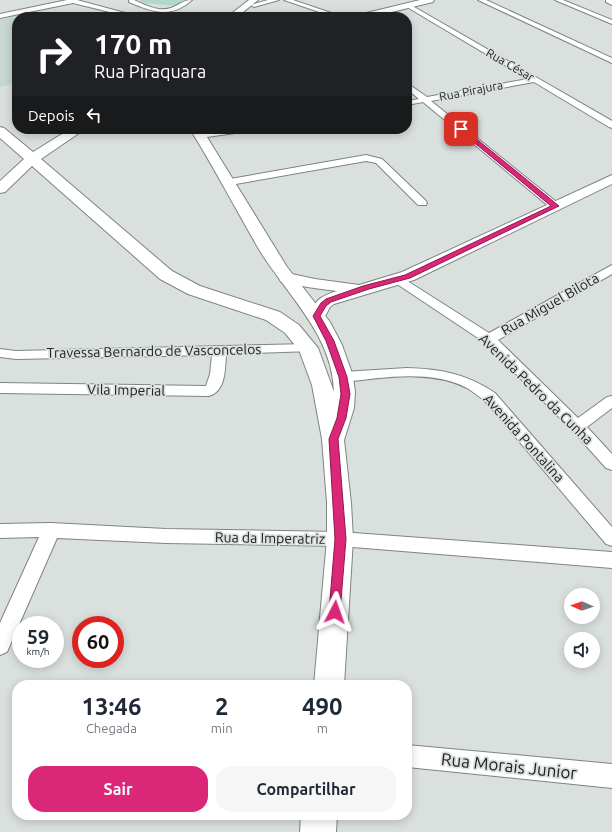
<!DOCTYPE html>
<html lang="pt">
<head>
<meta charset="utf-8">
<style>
  :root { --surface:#fff; --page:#f6f6f7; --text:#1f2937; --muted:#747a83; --accent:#db2777 }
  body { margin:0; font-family:Ubuntu,sans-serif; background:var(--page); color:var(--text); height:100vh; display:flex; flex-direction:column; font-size:15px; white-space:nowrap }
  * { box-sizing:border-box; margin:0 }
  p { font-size:13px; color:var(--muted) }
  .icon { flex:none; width:22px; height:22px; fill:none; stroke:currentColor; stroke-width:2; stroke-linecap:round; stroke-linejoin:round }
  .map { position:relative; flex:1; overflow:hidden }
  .panel { position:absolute; left:12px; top:680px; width:400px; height:140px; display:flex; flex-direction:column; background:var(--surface); border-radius:16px; box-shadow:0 2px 10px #0003 }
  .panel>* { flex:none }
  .banner { position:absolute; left:12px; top:12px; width:400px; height:122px; border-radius:16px; box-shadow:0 2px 10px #0003; background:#202124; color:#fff; overflow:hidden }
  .needle { width:26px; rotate:272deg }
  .tools { position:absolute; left:564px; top:588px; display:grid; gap:8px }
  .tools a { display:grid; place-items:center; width:36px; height:36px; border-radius:50%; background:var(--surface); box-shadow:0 2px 10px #0003; font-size:20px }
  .speed { position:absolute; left:12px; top:616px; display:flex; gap:8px; font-size:20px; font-weight:700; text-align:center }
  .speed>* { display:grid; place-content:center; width:52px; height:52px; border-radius:50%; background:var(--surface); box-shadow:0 2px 10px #0003; line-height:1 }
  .speed small { font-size:10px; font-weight:400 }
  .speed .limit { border:6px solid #d22; background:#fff; color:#111 }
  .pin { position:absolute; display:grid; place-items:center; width:34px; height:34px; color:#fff; margin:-17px; border-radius:8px; box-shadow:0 2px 6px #0006 }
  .me { position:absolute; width:44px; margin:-22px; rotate:4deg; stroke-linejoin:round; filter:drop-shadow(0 0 3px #0008) }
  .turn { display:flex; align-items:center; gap:14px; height:84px; padding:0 16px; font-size:18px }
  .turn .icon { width:52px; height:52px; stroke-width:2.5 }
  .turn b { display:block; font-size:28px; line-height:34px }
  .then { display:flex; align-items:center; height:38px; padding:0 16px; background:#0003; gap:8px; font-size:15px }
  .eta { display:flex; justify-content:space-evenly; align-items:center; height:68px; text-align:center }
  .eta b { font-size:24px; font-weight:600; line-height:28px }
  .action { display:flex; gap:8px; margin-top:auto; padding:8px 16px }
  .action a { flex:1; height:46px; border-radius:16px; background:var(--accent); color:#fff; font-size:16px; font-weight:600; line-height:46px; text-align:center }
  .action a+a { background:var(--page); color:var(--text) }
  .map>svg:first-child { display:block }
</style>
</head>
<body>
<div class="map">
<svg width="612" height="832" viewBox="0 0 612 832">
  <rect width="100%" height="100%" fill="#dae0de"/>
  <polygon fill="#c8d7d2" points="15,17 17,18 17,83 0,87 0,19"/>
  <polygon fill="#b1d6ca" points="141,0 184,0 174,6 138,2"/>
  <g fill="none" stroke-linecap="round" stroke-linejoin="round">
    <defs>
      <g id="street">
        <polygon points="67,0 77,0 140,17 130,17 73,3 0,18 0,14"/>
        <path d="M129,0h5c11,5 24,12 37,8 8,-3 12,-8 21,-8 -21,19 -40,12 -63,2z"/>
        <polygon points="268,0 279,0 254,7 251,5"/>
        <polygon points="284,0 293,0 343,17 334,17"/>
        <polygon points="478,0 486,0 612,58 612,63"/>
        <polygon points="555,0 563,0 612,20 612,24"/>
        <polygon points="606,0 612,0 612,5 606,2"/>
        <polygon points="409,4 612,121 612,128 609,127 534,82 431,101 559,204 560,206 559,208 551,208 423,102 407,105 407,101 419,99 407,89 407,83 427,97 528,79 407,7 407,5"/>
        <polygon points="224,129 246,129 242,132 200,138 196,135 200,132"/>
        <polygon points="366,155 382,159 426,201 427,203 426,205 418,205 376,163 366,161 230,185 225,182 230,179"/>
        <polygon points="612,265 612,274 498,340 578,418 607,397 612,396 612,408 587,427 612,454 612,470 606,468 572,430 484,342 391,280 393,277 401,277 489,333"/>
        <path d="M308,344l5,1 2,3 -2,3 -87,3c-1,15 0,37 -17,42l-209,-3v-10l206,3 4,-12 2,-19 -196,4 -16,-2v-8l16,2z"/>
        <path d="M407,368c34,1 60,6 88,25l117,134v19l-6,-2 -121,-143c-6,-5 -12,-9 -18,-13 -37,-19 -84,-10 -124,-6l-5,-2 -2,-3 2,-3 5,-2z"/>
        <polygon points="51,523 166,529 340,532 612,552 612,568 340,546 166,543 57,538 7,652 0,655 0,623 39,537 0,538 0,524"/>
        <polygon points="407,745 612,764 612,788 407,767"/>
      </g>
      <g id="secondary">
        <polygon points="420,0 434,0 433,2 371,17 357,17 358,15"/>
        <path d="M612,175v9l-198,96 -80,24 -4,3 -7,13 -6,1 -6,-1 -3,-4c9,-17 11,-19 29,-25 -19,-2 -37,-5 -56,-9l-2,-4 2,-4 6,-1 28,6 44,6 43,-13z"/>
      </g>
      <g id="primary">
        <polygon points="249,0 258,0 237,17 227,17"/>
        <path d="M0,127l4,1 29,24 37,-23h15l-44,30 131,112 28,15 80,26 19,13 19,23 16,44c-1,-56 -46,-96 -74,-141 -24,-41 -45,-82 -70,-122h12l85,138 43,55 12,23 11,31 2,16 -1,16 -10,32 7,63 2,36 -9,146h-30l13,-146v-36l-5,-64 -10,-54 -13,-35 -14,-17 -19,-13 -78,-26 -28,-15 -128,-113 -27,26 -5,1v-12l24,-22 -24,-21z"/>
        <polygon points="301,815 337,815 336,832 300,832"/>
      </g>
    </defs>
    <use href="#street" stroke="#7e8482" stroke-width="2"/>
    <use href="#secondary" stroke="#7e8482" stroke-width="2"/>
    <use href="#primary" stroke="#7e8482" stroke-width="2"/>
    <use href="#street" fill="#fff" fill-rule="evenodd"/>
    <use href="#secondary" fill="#fff" fill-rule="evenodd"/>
    <use href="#primary" fill="#fff" fill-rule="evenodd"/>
  </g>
  <polygon fill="#db2777" stroke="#8e194d" points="459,128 463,128 559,206 410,278 369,289 331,302 326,306 320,316 334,341 347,377 350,394 346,418 338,439 346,539 340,612 339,616 335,617 330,616 329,612 335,539 329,439 337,418 341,394 339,377 326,341 313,316 321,303 326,299 363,286 405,275 551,206 459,130"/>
  <g text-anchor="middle" stroke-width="3.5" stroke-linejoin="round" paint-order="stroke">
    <g font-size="12" fill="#212322" stroke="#dae0de">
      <text transform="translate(510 65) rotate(30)" y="4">Rua César</text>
      <text transform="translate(471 91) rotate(-11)" y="4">Rua Pirajura</text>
    </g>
    <g font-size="14" fill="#212322" stroke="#dae0de">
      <text transform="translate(550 304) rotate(-30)" y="5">Rua Miguel Bilota</text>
      <text transform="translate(154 351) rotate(-1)" y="5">Travessa Bernardo de Vasconcelos</text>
      <text transform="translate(536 389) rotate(44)" y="5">Avenida Pedro da Cunha</text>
      <text transform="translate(126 390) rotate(1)" y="5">Vila Imperial</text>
      <text transform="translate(524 438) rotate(48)" y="5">Avenida Pontalina</text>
      <text transform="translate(270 538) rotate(1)" y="5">Rua da Imperatriz</text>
    </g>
    <g font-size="17" fill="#212322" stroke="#dae0de">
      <text transform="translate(509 766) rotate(6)" y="6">Rua Morais Junior</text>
    </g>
  </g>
</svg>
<div class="tools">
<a><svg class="needle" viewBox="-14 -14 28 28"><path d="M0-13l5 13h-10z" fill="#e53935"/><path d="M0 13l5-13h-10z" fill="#747a83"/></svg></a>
<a><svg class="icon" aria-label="sound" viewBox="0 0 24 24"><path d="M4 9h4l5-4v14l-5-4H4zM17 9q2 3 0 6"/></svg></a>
</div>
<div class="speed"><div>59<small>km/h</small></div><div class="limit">60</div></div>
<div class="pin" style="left:461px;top:129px;background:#d93025"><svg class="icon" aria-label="arrive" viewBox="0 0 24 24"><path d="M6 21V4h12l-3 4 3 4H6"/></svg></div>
<svg class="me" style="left:335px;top:612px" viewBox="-20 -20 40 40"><path d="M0-17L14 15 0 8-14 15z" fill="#db2777" stroke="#fff" stroke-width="4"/></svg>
<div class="banner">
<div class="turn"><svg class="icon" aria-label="right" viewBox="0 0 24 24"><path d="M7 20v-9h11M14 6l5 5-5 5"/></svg><div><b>170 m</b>Rua Piraquara</div></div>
<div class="then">Depois<svg class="icon" aria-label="left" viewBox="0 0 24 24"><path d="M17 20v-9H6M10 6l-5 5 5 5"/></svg></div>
</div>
<section class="panel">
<div class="eta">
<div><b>13:46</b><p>Chegada</p></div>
<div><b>2</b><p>min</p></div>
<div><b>490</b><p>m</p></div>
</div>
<div class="action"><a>Sair</a><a>Compartilhar</a></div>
</section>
</div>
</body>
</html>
